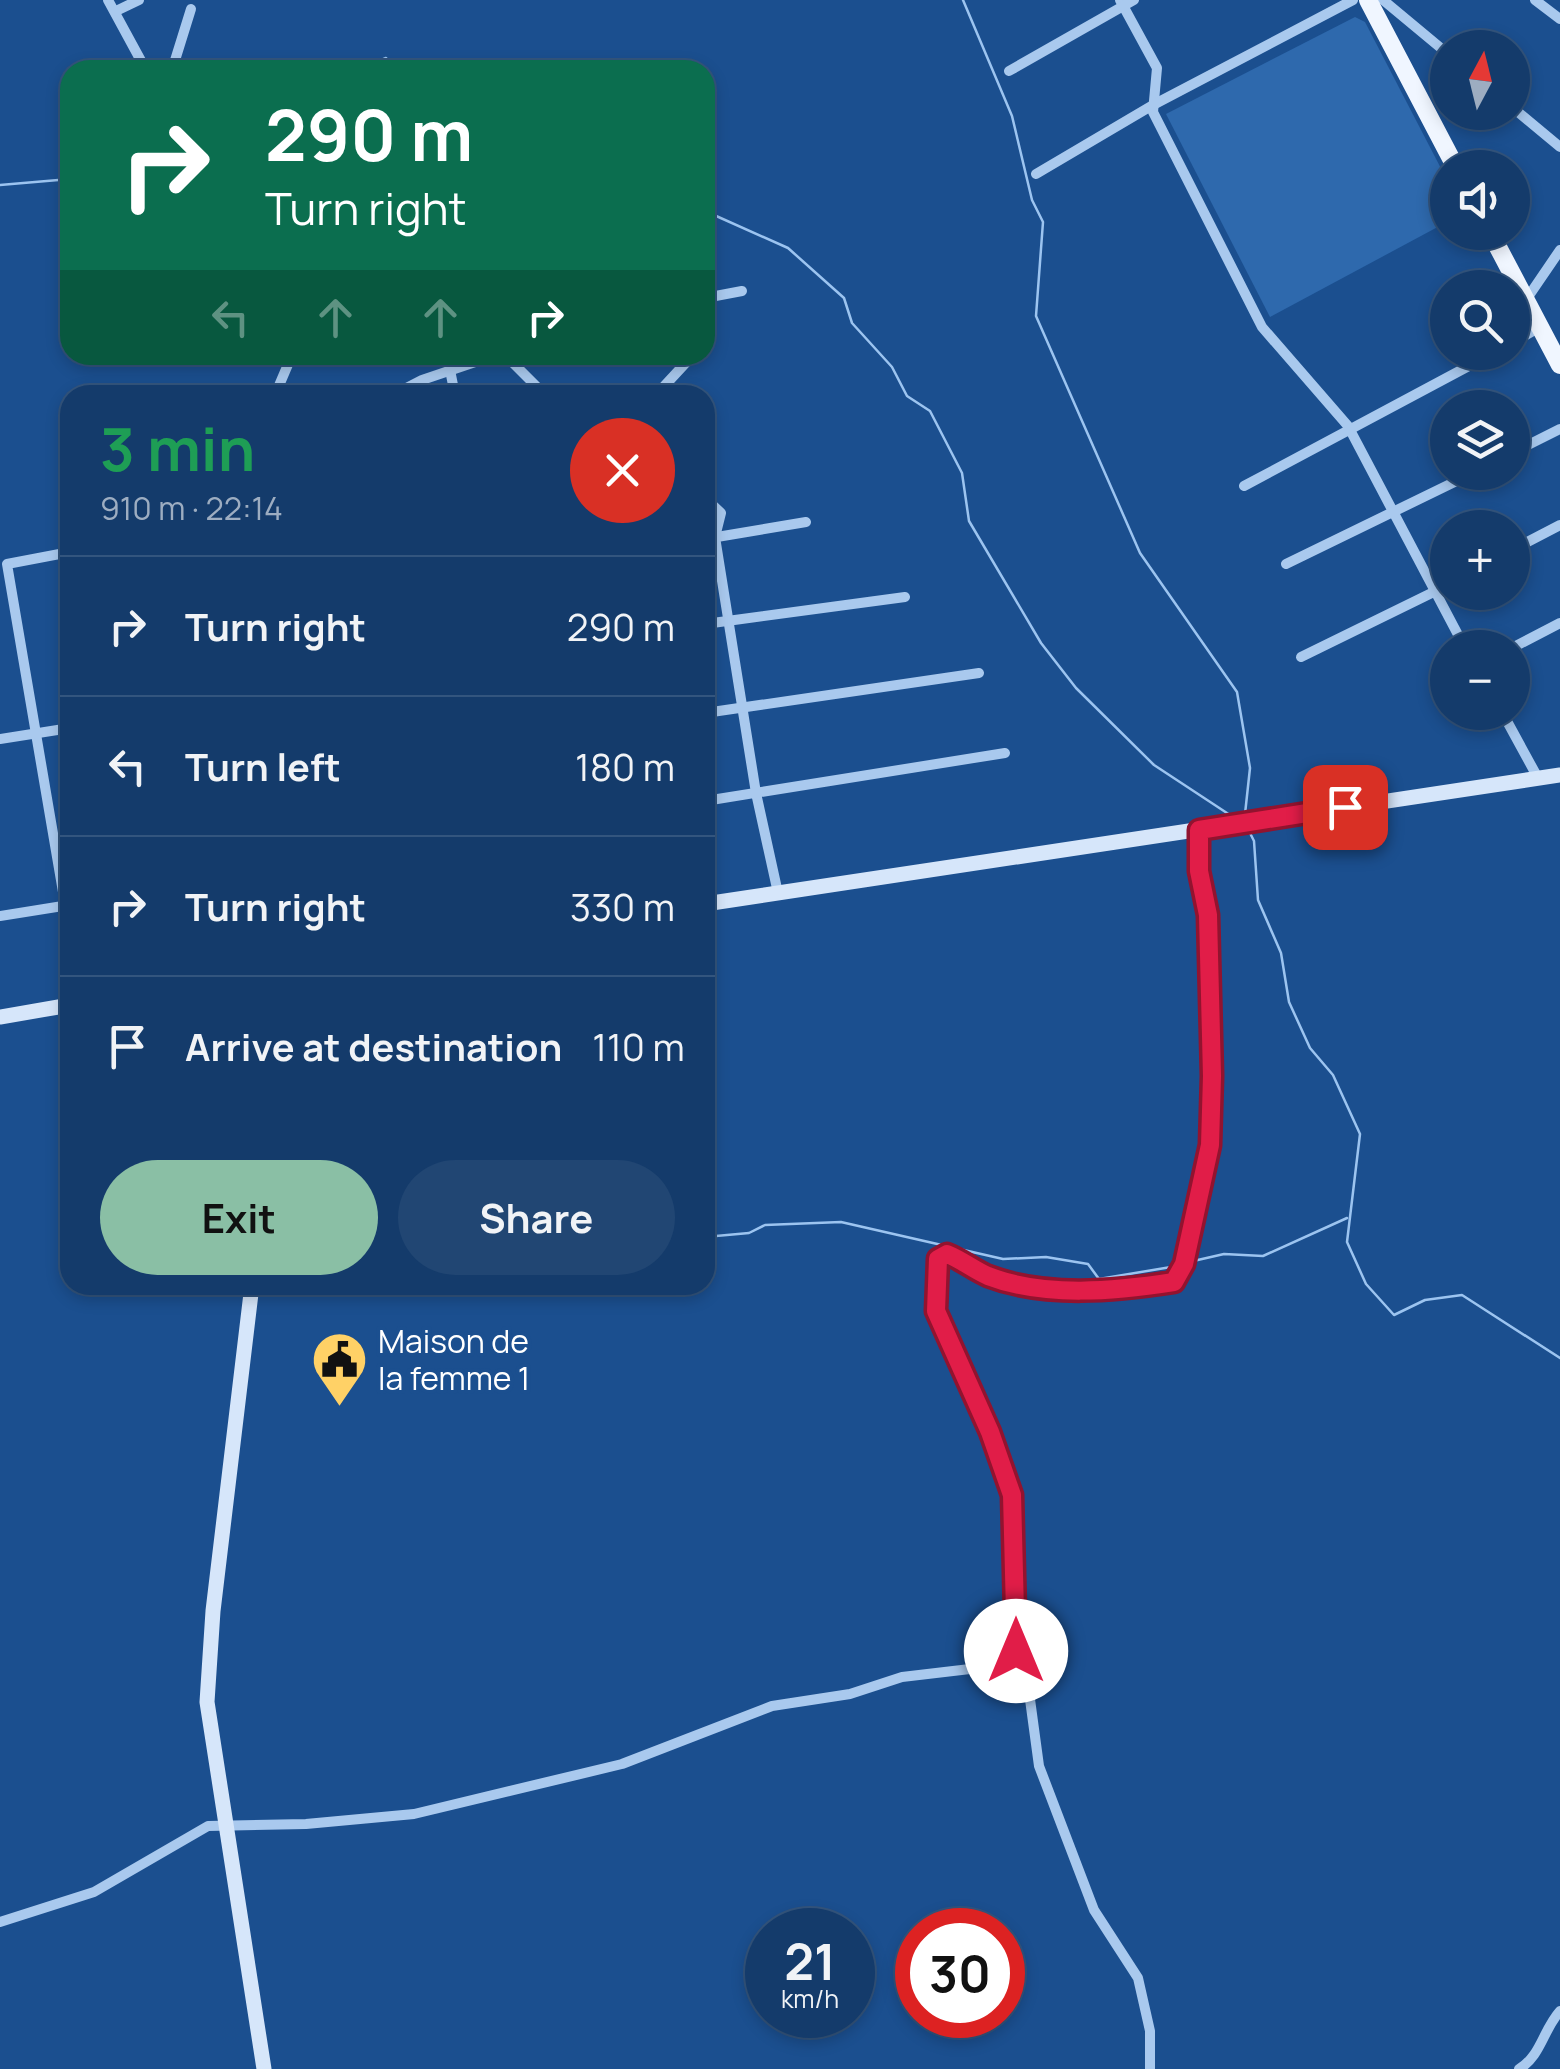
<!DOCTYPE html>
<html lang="en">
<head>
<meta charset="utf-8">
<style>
  :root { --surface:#143b6b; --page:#214673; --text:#f1f3f6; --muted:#9dadc1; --line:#33557e; --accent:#8abfa5 }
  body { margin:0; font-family:Manrope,sans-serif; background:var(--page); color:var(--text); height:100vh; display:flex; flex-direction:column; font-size:38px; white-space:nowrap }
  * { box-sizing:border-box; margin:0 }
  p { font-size:32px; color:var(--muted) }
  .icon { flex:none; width:55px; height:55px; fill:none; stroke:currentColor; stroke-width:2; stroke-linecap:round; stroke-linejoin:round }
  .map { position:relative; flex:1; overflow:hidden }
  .panel { position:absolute; left:60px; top:385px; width:655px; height:910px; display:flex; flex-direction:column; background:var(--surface); border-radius:30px; box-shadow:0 5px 15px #0003,0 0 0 2px var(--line) }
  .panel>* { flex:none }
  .banner { position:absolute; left:60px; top:60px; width:655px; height:305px; border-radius:30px; box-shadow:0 5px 15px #0003,0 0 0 2px var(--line); background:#0b6e4f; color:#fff; overflow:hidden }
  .needle { width:65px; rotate:7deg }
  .buttons { position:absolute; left:1430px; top:30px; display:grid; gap:20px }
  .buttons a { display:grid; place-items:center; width:100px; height:100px; border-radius:50%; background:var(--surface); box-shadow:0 5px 15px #0003,0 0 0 2px var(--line); font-size:50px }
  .speed { position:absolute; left:745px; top:1908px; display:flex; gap:20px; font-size:50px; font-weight:700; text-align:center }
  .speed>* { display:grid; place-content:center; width:130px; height:130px; border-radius:50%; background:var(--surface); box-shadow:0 5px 15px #0003,0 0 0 2px var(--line); line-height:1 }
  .speed small { font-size:25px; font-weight:400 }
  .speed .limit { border:15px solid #d22; background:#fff; color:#111 }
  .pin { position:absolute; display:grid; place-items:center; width:85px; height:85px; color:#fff; margin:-42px; border-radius:20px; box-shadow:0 5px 15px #0006 }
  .me { position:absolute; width:110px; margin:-55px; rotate:0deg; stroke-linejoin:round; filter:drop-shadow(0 0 8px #0008) }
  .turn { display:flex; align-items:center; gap:35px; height:210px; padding:0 40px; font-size:45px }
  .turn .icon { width:130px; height:130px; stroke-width:2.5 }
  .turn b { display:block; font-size:70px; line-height:85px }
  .lanes { display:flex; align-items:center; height:95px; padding:0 40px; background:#0003; justify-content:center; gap:50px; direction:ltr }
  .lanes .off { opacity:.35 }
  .round { display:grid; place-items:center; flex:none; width:105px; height:105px; border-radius:52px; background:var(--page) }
  .summary { display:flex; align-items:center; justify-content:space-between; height:170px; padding:0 40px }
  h1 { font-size:60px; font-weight:700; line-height:75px; color:#1e9e55 }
  .button { display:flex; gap:20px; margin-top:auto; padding:20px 40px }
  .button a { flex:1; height:115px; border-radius:60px; background:var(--accent); color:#111; font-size:40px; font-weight:700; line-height:115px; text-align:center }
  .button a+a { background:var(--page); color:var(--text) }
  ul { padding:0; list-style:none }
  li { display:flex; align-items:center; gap:30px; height:140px; padding:0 40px; border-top:2px solid var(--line) }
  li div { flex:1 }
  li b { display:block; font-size:38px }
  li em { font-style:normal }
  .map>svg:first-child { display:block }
</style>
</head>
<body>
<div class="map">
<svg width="1560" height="2069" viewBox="0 0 1560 2069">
  <rect width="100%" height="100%" fill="#1b4f8f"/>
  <polygon fill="#2e69ad" points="1355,17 1365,22 1447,180 1447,222 1270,317 1166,114"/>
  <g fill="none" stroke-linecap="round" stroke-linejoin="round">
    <g stroke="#9cc4f0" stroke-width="2.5">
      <polyline points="963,0 1012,116 1032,200 1043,222 1036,316 1140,553 1237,692 1250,768 1245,814"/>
      <polyline points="357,70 386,58 394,70"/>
      <polyline points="0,185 70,179"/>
      <polyline points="705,211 788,248 844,298 852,323 892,367 907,396 930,411 962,473 969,521 1041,643 1076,688 1154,765 1233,817"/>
      <polyline points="1247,827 1254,841 1258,900 1281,953 1289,1002 1310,1048 1333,1075 1360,1134 1347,1242 1366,1284 1394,1315 1425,1300 1462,1295 1560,1358"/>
      <polyline points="705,1237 749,1233 765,1225 841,1222 1003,1259 1046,1257 1088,1264 1099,1279 1177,1266"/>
      <polyline points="1189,1262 1224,1254 1263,1256 1347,1218"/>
    </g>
    <g stroke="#a9c9ee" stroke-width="10">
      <polyline points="108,0 146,70"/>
      <polyline points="1120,0 1157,68 1153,112 1262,327 1348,426 1465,648"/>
      <polyline points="1383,0 1448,54"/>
      <polyline points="1535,0 1560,19"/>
      <polyline points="116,11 139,0"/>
      <polyline points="172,70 191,9"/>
      <polyline points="1009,71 1134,0"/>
      <polyline points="1512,107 1560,147"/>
      <polyline points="1036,174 1153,105 1353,0"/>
      <polyline points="705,298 742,291"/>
      <polyline points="1526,300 1560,250"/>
      <polyline points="1512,343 1540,327"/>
      <polyline points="505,355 545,395"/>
      <polyline points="450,370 455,395"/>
      <polyline points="275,395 292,355"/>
      <polyline points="393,395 422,380 496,355"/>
      <polyline points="656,395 693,355"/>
      <polyline points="1512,453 1560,429"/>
      <polyline points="1244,486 1495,352"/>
      <polyline points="705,498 721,513 715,537 756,793 778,893"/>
      <polyline points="705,539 806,522"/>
      <polyline points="1512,550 1560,525"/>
      <polyline points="70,552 7,564 70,933"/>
      <polyline points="1286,564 1475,472"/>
      <polyline points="705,624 905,597"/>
      <polyline points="1512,648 1560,623"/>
      <polyline points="1301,657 1448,585"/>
      <polyline points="1502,712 1538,778"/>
      <polyline points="705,713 979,673"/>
      <polyline points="0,739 70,728"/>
      <polyline points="705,801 1005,753"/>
      <polyline points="0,916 69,905"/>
      <polyline points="0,1922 94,1892 208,1826 306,1824 414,1814 622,1764 772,1706 850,1694 902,1677 970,1669 1016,1651"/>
      <path d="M1150,2069v-38l-12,-53 -44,-68 -55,-144 -10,-74 -13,-41 -4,-156 -22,-63 -54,-121 3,-52 8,-5c15,6 27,16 41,21 57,22 128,16 186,6l10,-17 26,-119 3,-69 -5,-161 -9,-44v-42"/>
      <path d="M1519,2069c22,-13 24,-39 41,-58"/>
    </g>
    <g stroke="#d6e6fa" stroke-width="15">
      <polyline points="705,904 1560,775"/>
      <polyline points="0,1017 70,1005"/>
      <polyline points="252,1285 213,1611 207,1702 264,2069"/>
    </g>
    <g stroke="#f0f6ff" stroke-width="18">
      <polyline points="1368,0 1456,168"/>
      <polyline points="1490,232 1560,365"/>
    </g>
  </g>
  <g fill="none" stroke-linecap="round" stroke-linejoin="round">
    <defs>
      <path id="route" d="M1016,1651l-4,-156 -22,-63 -54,-121 2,-52 9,-5c15,6 27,16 41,22 57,22 128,15 186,6l10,-18 26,-119 2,-69 -4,-161 -9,-44v-41l146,-23"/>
    </defs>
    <use href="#route" stroke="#92132f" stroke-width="25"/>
    <use href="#route" stroke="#e11d48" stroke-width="18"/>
  </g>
  <defs>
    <symbol id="civic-pin" viewBox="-11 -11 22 30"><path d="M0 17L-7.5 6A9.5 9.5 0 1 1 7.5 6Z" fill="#ffd166" stroke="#1b4f8f"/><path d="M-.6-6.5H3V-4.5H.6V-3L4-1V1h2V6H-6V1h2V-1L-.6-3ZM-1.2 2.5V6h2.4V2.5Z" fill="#111"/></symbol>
  </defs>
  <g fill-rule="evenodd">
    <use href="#civic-pin" x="308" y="1328" width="63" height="86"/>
  </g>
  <g text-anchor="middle" stroke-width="8" stroke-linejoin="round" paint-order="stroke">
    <g font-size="32" fill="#fff" stroke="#1b4f8f" text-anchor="start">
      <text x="378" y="1353">Maison de<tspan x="378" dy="37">la femme 1</tspan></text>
    </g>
  </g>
</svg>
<div class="buttons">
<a><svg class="needle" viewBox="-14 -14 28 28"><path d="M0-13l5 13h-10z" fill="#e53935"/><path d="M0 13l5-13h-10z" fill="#9dadc1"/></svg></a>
<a><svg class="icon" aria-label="sound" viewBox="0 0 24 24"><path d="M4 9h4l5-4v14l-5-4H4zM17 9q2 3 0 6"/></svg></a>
<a><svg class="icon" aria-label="search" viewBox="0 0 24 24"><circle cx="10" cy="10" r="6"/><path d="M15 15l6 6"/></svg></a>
<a><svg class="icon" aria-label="layers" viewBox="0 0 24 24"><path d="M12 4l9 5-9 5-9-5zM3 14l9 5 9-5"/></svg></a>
<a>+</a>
<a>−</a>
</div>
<div class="speed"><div>21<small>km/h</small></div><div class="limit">30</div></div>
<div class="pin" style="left:1345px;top:807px;background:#d93025"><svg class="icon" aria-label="arrive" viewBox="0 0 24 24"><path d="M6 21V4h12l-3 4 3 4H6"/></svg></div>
<svg class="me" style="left:1016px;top:1651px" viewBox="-20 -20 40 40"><circle r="19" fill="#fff"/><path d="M0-13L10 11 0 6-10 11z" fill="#e11d48"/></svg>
<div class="banner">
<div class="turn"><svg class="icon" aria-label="right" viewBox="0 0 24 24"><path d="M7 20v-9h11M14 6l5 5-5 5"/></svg><div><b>290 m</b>Turn right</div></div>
<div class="lanes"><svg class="icon off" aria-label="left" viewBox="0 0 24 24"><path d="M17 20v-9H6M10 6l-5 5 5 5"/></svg><svg class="icon off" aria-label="ahead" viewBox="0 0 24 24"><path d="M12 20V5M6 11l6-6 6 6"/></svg><svg class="icon off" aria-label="ahead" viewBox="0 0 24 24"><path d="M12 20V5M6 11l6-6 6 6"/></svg><svg class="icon" aria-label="right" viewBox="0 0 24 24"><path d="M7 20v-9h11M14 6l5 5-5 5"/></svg></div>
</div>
<section class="panel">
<div class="summary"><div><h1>3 min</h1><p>910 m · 22:14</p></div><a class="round" style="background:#d93025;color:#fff"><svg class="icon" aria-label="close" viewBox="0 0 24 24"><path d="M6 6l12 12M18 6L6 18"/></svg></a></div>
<ul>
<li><svg class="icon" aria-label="right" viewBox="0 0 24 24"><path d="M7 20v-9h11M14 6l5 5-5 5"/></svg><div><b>Turn right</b></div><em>290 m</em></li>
<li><svg class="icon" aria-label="left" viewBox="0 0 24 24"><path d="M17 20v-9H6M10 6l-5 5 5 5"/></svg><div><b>Turn left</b></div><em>180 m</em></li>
<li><svg class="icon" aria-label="right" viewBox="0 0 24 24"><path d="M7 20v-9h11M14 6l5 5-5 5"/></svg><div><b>Turn right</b></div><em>330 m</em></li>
<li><svg class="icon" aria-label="arrive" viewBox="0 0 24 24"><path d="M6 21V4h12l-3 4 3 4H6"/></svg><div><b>Arrive at destination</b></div><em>110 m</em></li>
</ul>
<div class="button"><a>Exit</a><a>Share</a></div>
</section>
</div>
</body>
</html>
